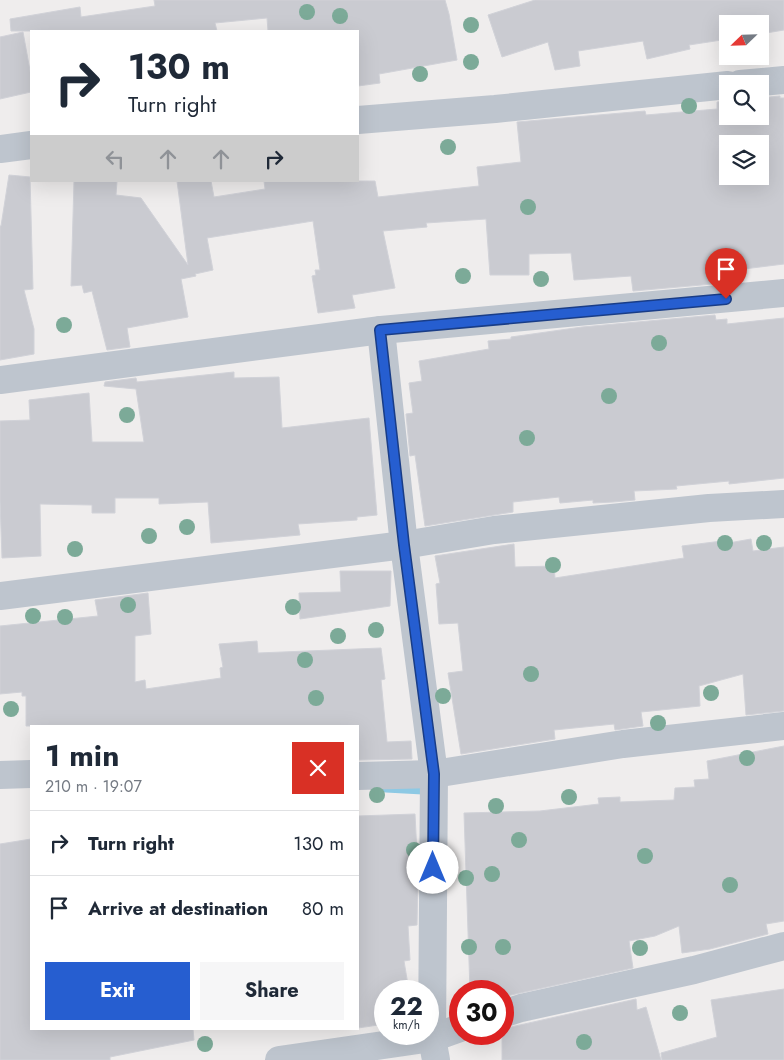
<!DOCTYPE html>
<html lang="en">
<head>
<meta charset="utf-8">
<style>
  :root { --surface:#fff; --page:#f6f6f7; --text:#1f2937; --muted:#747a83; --line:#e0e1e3; --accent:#265ed0 }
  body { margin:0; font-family:Jost,sans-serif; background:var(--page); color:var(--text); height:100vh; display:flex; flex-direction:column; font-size:19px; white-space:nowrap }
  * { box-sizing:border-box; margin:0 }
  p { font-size:16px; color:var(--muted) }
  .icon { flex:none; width:28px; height:28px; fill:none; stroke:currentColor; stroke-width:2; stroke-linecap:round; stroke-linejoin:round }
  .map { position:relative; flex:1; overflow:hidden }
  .side { position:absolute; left:30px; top:725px; width:329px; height:305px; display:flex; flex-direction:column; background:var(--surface); border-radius:0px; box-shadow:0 5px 20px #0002 }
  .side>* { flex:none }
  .hud { position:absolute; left:30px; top:30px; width:329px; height:152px; border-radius:0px; box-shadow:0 5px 20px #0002; background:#fff; color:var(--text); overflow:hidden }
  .needle { width:32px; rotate:247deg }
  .controls { position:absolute; left:719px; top:15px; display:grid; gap:10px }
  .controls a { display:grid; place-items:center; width:50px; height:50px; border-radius:0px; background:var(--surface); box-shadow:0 5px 20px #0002; font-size:25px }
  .speed { position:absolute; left:374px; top:980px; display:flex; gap:10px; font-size:25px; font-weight:700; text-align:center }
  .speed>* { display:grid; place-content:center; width:65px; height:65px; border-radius:50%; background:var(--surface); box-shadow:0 5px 20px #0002; line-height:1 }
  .speed small { font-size:12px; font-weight:400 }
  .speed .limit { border:8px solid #d22; background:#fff; color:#111 }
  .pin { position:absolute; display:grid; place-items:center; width:42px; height:42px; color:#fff; margin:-51px -21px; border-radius:50% 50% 50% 0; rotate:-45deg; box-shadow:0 0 5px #0007 }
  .pin .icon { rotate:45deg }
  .me { position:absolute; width:55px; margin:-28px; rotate:0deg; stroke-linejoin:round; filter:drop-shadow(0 0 4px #0008) }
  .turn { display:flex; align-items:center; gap:18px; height:105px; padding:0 15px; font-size:22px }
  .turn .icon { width:65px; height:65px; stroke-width:2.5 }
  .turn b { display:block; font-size:35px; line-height:42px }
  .lanes { display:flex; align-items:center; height:48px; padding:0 15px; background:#0003; justify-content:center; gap:25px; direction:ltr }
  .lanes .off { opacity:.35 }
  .round { display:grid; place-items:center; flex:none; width:52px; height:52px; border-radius:0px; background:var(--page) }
  .summary { display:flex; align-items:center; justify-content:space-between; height:85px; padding:0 15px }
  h1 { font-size:30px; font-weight:700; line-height:38px }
  .primary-button { display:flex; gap:10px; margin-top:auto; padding:10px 15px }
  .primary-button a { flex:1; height:58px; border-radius:0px; background:var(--accent); color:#fff; font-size:20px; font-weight:700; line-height:58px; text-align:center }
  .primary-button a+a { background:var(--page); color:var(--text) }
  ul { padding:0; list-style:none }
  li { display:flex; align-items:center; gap:15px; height:65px; padding:0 15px; border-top:1px solid var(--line) }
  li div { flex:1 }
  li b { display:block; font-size:19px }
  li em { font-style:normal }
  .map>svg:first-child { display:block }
</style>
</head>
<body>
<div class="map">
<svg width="784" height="1060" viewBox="0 0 784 1060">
  <rect width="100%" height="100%" fill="#efeded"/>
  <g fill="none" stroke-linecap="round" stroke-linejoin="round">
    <polyline stroke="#8dc9e4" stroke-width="9" points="386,788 423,790"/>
  </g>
  <g fill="#cacbd1" stroke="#d1d2d8" fill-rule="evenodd">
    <polygon points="154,0 445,0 449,14 457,60 379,74 380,83 358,86 358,31 268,31 267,18 215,23 217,31 11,31 10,19 80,7 81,17 155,6"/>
    <polygon points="535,0 784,0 784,30 760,34 760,24 728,24 728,39 689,45 690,49 647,59 643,41 578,51 580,66 555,70 548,42 502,57 488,15"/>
    <polygon points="23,32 31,76 31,92 0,99 0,37"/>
    <path d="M780,96v2h4v166l-72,9 1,11 -80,7 -2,-15 -57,4 -3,-27 -42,1v21h-39l-4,-56 -60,4 1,4 -44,4 12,57 -43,7 3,13 -37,5 -6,-37 4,-1 -1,-5h5l-7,-49 -106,17 6,32 -18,4 1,2 -15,3 7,38 -61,11 3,19 -23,3 -15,-59 -8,2 -2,-8 -11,1 3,-105h43l-1,14 25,3 47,67 -11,-84h34l3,16 51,-8 -1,-8h111l3,16 101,-11 -2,-19 44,-5 -4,-40 128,-11 1,4 71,-6v-7l11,-1v15h32v-18zM728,144h32v32h-32z"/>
    <polygon points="9,175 30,177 33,289 24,290 34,329 34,354 0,360 0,226 1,226"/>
    <polygon points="715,315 716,320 727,319 727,324 784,318 784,478 729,484 729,481 676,486 677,489 634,491 635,500 613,502 593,503 593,500 560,503 559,497 513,502 513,512 425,526 415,455 410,456 406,414 413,413 409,383 422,381 419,361 489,349 488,341 511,339 511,337 582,327"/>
    <polygon points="234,372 234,378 279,377 282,428 369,418 377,515 357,517 357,520 298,524 300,535 211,543 208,502 159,504 159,498 115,498 115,513 92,513 92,505 40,504 41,556 2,558 0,501 0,421 30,420 29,400 89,393 92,442 144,442 136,389 104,386 105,382 136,378 137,382"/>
    <polygon points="751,539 753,551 784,547 784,711 746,715 743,674 699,686 700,706 641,712 643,726 615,730 614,724 554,730 555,739 461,754 448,673 463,671 458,623 439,624 436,584 440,583 435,556 514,544 515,567 554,566 555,578 684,558 682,546 722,541 723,544"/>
    <polygon points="340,571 391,571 390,606 300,619 299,593 341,592"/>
    <polygon points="148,593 151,634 135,636 135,682 145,680 146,689 221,678 220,668 223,667 219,644 257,641 258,653 381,648 385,679 381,680 387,742 411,741 412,759 358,760 358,726 26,726 26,696 22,696 22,692 0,694 0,626 98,616 95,600"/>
    <polygon points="784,746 784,921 766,924 768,934 710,949 682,953 679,926 655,936 629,941 633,968 502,997 502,991 470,991 464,813 540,811 599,804 598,798 620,797 620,802 674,800 675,788 695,787 694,780 709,779 707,761"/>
    <polygon points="415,814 418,873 417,925 408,926 410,960 404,961 409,991 385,991 385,1024 358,1028 358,816"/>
    <polygon points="31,839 31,1029 193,1029 194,1040 110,1057 110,1060 0,1060 0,844"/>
    <polygon points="784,989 784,1060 662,1060 661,1053 717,1037 711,1000"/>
    <polygon points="636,999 637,1010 646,1007 661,1060 502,1060 502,1029"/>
  </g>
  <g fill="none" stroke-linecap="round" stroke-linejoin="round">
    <g stroke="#bec5ce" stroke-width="28">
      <polyline points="740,84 784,80"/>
      <polyline points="358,120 495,109 728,85"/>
      <polyline points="0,149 31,145"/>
      <polyline points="381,330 404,545 434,774 432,1038 436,1060"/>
      <polyline points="0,380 381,330 784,293"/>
      <polyline points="0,596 404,545 494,530 709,508 784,504"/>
      <polyline points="0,775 31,774"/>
      <polyline points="358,776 434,774 623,744 784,726"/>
      <polyline points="502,1014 521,1008 694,970 784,946"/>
      <polyline points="279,1060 432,1038 460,1028"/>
    </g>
  </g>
  <g fill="#7caa98">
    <circle cx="307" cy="12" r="8"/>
    <circle cx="340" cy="16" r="8"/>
    <circle cx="471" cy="25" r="8"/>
    <circle cx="471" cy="62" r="8"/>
    <circle cx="420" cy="74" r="8"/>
    <circle cx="689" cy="106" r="8"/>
    <circle cx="448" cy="147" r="8"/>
    <circle cx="528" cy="207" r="8"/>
    <circle cx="463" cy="276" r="8"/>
    <circle cx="541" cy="279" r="8"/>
    <circle cx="64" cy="325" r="8"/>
    <circle cx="659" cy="343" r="8"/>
    <circle cx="609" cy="396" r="8"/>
    <circle cx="127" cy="415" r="8"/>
    <circle cx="527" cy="438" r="8"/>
    <circle cx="187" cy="527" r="8"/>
    <circle cx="149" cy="536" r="8"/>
    <circle cx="725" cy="543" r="8"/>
    <circle cx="764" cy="543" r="8"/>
    <circle cx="75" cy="549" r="8"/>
    <circle cx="553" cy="565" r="8"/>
    <circle cx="128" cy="605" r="8"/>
    <circle cx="293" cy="607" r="8"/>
    <circle cx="33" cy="616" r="8"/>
    <circle cx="65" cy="617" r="8"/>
    <circle cx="376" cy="630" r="8"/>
    <circle cx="338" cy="636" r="8"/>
    <circle cx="305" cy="660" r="8"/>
    <circle cx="531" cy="674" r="8"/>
    <circle cx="711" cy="693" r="8"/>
    <circle cx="443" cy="696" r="8"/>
    <circle cx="316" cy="698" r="8"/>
    <circle cx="11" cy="709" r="8"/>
    <circle cx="658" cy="723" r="8"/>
    <circle cx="747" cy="758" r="8"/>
    <circle cx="377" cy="795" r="8"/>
    <circle cx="569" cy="797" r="8"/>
    <circle cx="496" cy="806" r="8"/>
    <circle cx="519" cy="840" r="8"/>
    <circle cx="414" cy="850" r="8"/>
    <circle cx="645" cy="856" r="8"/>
    <circle cx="492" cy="874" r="8"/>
    <circle cx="466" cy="878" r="8"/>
    <circle cx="730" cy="885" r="8"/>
    <circle cx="469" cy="947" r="8"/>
    <circle cx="503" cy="947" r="8"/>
    <circle cx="640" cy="948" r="8"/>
    <circle cx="680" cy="1013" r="8"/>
    <circle cx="584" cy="1042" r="8"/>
    <circle cx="205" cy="1044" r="8"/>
  </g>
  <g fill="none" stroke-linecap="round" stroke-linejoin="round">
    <defs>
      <polyline id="route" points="433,868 434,774 404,545 380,330 726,299"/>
    </defs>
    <use href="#route" stroke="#193d87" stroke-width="12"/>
    <use href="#route" stroke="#265ed0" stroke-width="9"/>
  </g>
</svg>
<div class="controls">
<a><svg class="needle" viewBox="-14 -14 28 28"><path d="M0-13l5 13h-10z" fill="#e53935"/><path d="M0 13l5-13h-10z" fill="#747a83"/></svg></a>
<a><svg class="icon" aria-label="search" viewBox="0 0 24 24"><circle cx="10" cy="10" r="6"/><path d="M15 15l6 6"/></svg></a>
<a><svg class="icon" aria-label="layers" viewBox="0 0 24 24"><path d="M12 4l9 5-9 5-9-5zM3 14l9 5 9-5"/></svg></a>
</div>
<div class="speed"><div>22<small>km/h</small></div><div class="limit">30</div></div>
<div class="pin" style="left:726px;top:299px;background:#d93025"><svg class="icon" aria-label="arrive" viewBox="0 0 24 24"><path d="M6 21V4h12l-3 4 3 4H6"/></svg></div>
<svg class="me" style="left:433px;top:868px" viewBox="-20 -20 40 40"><circle r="19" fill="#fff"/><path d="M0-13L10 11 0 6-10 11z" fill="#265ed0"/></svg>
<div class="hud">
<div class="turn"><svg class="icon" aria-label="right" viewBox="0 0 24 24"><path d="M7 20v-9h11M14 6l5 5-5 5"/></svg><div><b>130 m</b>Turn right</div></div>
<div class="lanes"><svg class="icon off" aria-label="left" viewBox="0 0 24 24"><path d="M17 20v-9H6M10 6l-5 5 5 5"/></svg><svg class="icon off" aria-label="ahead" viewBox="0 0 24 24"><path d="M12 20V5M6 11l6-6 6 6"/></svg><svg class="icon off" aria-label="ahead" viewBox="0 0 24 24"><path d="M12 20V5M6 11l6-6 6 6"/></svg><svg class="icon" aria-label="right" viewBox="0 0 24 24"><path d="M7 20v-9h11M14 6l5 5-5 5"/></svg></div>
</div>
<section class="side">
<div class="summary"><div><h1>1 min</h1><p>210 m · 19:07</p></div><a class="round" style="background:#d93025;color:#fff"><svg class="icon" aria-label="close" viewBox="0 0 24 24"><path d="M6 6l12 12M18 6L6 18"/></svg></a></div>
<ul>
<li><svg class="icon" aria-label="right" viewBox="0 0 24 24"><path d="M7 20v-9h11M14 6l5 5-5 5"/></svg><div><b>Turn right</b></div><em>130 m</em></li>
<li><svg class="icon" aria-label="arrive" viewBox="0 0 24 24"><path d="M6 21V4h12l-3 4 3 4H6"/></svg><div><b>Arrive at destination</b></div><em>80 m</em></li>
</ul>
<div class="primary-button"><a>Exit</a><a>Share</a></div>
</section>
</div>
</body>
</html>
